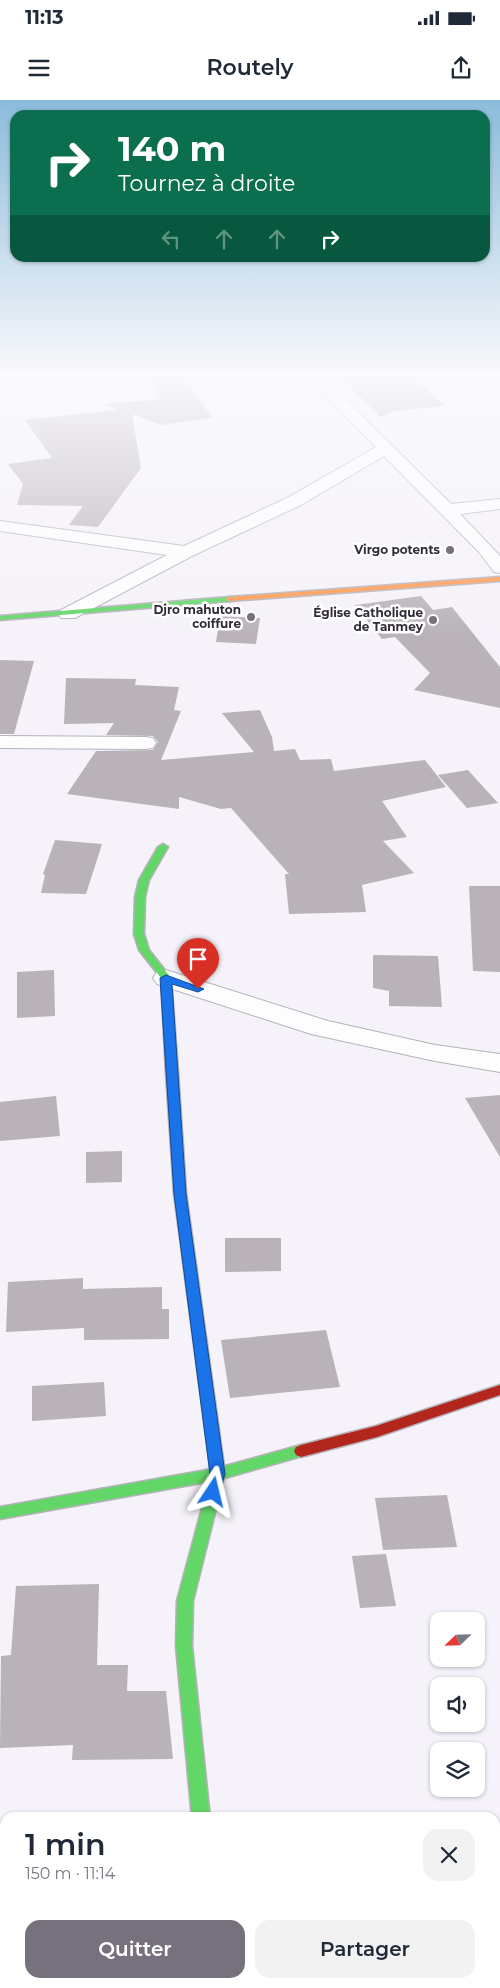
<!DOCTYPE html>
<html lang="fr">
<head>
<meta charset="utf-8">
<style>
  :root { --surface:#fff; --page:#f2f2f3; --text:#1f2937; --muted:#747a83; --accent:#76717c }
  body { margin:0; font-family:Montserrat,sans-serif; background:var(--page); color:var(--text); height:100vh; display:flex; flex-direction:column; font-size:19px; white-space:nowrap }
  * { box-sizing:border-box; margin:0 }
  p { font-size:16px; color:var(--muted) }
  .icon { flex:none; width:28px; height:28px; fill:none; stroke:currentColor; stroke-width:2; stroke-linecap:round; stroke-linejoin:round }
  .map { position:relative; flex:1; overflow:hidden }
  .details { position:absolute; left:0px; top:1712px; width:500px; height:176px; display:flex; flex-direction:column; background:var(--surface); border-radius:15px 15px 0 0; box-shadow:0 1px 4px #0004 }
  .details>* { flex:none }
  .guide { position:absolute; left:10px; top:10px; width:480px; height:152px; border-radius:15px; box-shadow:0 1px 4px #0004; background:#0b6e4f; color:#fff; overflow:hidden }
  .needle { width:32px; rotate:247deg }
  .tools { position:absolute; left:430px; top:1512px; display:grid; gap:10px }
  .tools a { display:grid; place-items:center; width:55px; height:55px; border-radius:10px; background:var(--surface); box-shadow:0 1px 4px #0004; font-size:25px }
  .pin { position:absolute; display:grid; place-items:center; width:42px; height:42px; color:#fff; margin:-51px -21px; border-radius:50% 50% 50% 0; rotate:-45deg; box-shadow:0 0 5px #0007 }
  .pin .icon { rotate:45deg }
  .me { position:absolute; width:55px; margin:-28px; rotate:10deg; stroke-linejoin:round; filter:drop-shadow(0 0 4px #0008) }
  .turn { display:flex; align-items:center; gap:18px; height:105px; padding:0 25px; font-size:22px }
  .turn .icon { width:65px; height:65px; stroke-width:2.5 }
  .turn b { display:block; font-size:35px; line-height:42px }
  .lanes { display:flex; align-items:center; height:48px; padding:0 25px; background:#0003; justify-content:center; gap:25px; direction:ltr }
  .lanes .off { opacity:.35 }
  .round { display:grid; place-items:center; flex:none; width:52px; height:52px; border-radius:15px; background:var(--page) }
  .head { display:flex; align-items:center; justify-content:space-between; height:85px; padding:0 25px }
  h1 { font-size:30px; font-weight:600; line-height:38px }
  .primary-button { display:flex; gap:10px; margin-top:auto; padding:10px 25px }
  .primary-button a { flex:1; height:58px; border-radius:15px; background:var(--accent); color:#fff; font-size:20px; font-weight:600; line-height:58px; text-align:center }
  .primary-button a+a { background:var(--page); color:var(--text) }
  .status { display:flex; justify-content:space-between; align-items:center; height:35px; padding:0 25px; background:var(--surface); direction:ltr }
  .status svg { height:14px; fill:currentColor }
  header { display:flex; justify-content:space-between; align-items:center; height:65px; padding:0 25px; background:var(--surface); font-size:22px; font-weight:600 }
  .map>svg:first-child { display:block }
</style>
</head>
<body>
<div class="status"><b>11:13</b><svg viewBox="0 0 49 12"><path d="M0 12V9h3v3zM5 12V6h3v6zM10 12V3h3v9zM15 12V0h3v12zM26 1h20v11H26zM47 4h2v5h-2z"/></svg></div>
<header><svg class="icon" aria-label="menu" viewBox="0 0 24 24"><path d="M4 6h16M4 12h16M4 18h16"/></svg>Routely<svg class="icon" aria-label="share" viewBox="0 0 24 24"><path d="M12 15V3M7 8l5-5 5 5M5 13v7h14v-7"/></svg></header>
<div class="map">
<svg width="500" height="1888" viewBox="0 0 500 1888">
  <rect width="100%" height="100%" fill="#f5f2f9"/>
  <g fill="#b9b2b9">
    <polygon points="144,274 181,274 213,318 160,325 132,314 141,368 98,427 69,425 83,406 17,405 23,384 8,364 52,358 25,320 119,310 104,304 162,299"/>
    <polygon points="337,274 410,274 445,306 395,311 380,317"/>
    <polygon points="421,496 433,510 452,507 500,567 500,608 414,590 430,573 395,537 382,539 355,505"/>
    <polygon points="220,516 260,518 256,544 216,542"/>
    <polygon points="0,560 34,561 14,634 0,634"/>
    <polygon points="66,578 136,579 135,585 179,587 174,610 181,611 161,660 254,652 222,613 260,610 272,637 274,651 295,649 300,660 331,659 334,671 425,660 446,687 382,701 407,737 383,741 414,773 362,785 366,812 289,814 285,774 289,774 231,708 221,709 179,697 179,709 67,694 96,651 153,650 158,642 153,636 106,635 114,623 64,624"/>
    <polygon points="468,670 498,703 467,708 438,675"/>
    <polygon points="55,740 102,744 86,794 41,793 45,775 43,774"/>
    <polygon points="469,786 500,786 500,872 473,871"/>
    <polygon points="373,855 438,856 442,907 389,906 389,891 373,888"/>
    <polygon points="54,870 55,916 17,918 17,872"/>
    <polygon points="500,995 500,1057 465,998"/>
    <polygon points="56,996 60,1036 0,1041 0,1002"/>
    <polygon points="122,1051 122,1082 86,1083 86,1052"/>
    <polygon points="225,1138 281,1138 281,1171 225,1172"/>
    <polygon points="83,1178 83,1189 162,1187 162,1209 169,1209 169,1239 84,1240 84,1228 6,1232 8,1182"/>
    <polygon points="326,1230 340,1287 230,1298 221,1240"/>
    <polygon points="104,1282 106,1316 32,1321 32,1286"/>
    <polygon points="447,1395 457,1447 383,1450 375,1398"/>
    <polygon points="386,1454 396,1506 360,1508 352,1456"/>
    <polygon points="99,1484 97,1565 128,1565 127,1591 166,1591 173,1659 72,1660 73,1645 0,1648 1,1556 11,1555 16,1486"/>
  </g>
  <g fill="none" stroke-linecap="round" stroke-linejoin="round">
    <defs>
      <g id="street">
        <polygon points="305,274 320,274 451,404 500,399 500,409 460,414 500,456 500,473 494,472 479,452 384,356 301,405 192,456 75,518 61,518 58,514 61,510 167,455 0,431 0,421 184,446 289,397 376,347"/>
        <polygon points="0,636 145,637 153,638 156,643 153,648 145,649 0,648"/>
        <polygon points="166,870 328,921 435,945 500,954 500,972 435,961 311,934 157,884 153,878 157,872"/>
        <polygon points="11,1884 63,1884 61,1888 9,1888"/>
        <rect x="193" y="1884" width="46" height="4"/>
      </g>
      <g id="fast">
        <polygon points="229,497 232,497 232,501 0,520 0,516"/>
        <polygon points="163,744 168,747 149,780 145,797 144,834 149,850 171,878 178,972 172,976 166,972 161,878 139,850 134,834 135,797 139,780 158,747"/>
        <polygon points="301,1345 306,1347 308,1351 306,1355 218,1380 0,1419 0,1407 218,1368"/>
        <polygon points="213,1387 218,1389 220,1393 193,1501 192,1546 210,1718 192,1718 176,1546 177,1501 206,1393 208,1389"/>
      </g>
      <g id="slow">
        <polygon points="500,477 500,481 229,501 225,499 229,497"/>
        <polygon points="172,968 178,972 186,1093 225,1374 218,1397 213,1399 208,1397 206,1393 211,1374 174,1093 166,972"/>
      </g>
      <polygon id="jam" points="500,1285 500,1295 377,1337 301,1357 296,1355 294,1351 296,1347 301,1345 376,1326"/>
    </defs>
    <use href="#street" stroke="#b6b2ba" stroke-width="2"/>
    <use href="#fast" stroke="#b6b2ba" stroke-width="3"/>
    <use href="#slow" stroke="#b6b2ba" stroke-width="3"/>
    <use href="#jam" stroke="#b6b2ba" stroke-width="3"/>
    <use href="#street" fill="#fefdfe" fill-rule="evenodd"/>
    <use href="#fast" fill="#63d668" fill-rule="evenodd"/>
    <use href="#slow" fill="#ff974d" fill-rule="evenodd"/>
    <use href="#jam" fill="#b3261e" fill-rule="evenodd"/>
  </g>
  <linearGradient id="sky" x2="0" y2="1"><stop stop-color="#8bbbdb"/><stop offset="0.51" stop-color="#faf9fc"/><stop offset="1" stop-color="#faf9fc" stop-opacity="0"/></linearGradient>
  <rect width="500" height="538" fill="url(#sky)"/>
  <polygon fill="#1a73e8" stroke="#114b97" points="166,875 204,889 198,892 172,884 186,1094 225,1374 218,1396 207,1396 205,1392 210,1374 174,1094 160,878"/>
  <g fill="#76717c" stroke="#fff" stroke-width="2">
    <circle cx="450" cy="450" r="5"/>
    <circle cx="251" cy="517" r="5"/>
    <circle cx="433" cy="520" r="5"/>
  </g>
  <g text-anchor="middle" stroke-width="5" stroke-linejoin="round" paint-order="stroke">
    <g font-size="12" font-weight="bold" fill="#322c39" stroke="#fff" text-anchor="end">
      <text x="440" y="454">Virgo potents</text>
      <text x="241" y="514">Djro mahuton<tspan x="241" dy="14">coiffure</tspan></text>
      <text x="423" y="517">Église Catholique<tspan x="423" dy="14">de Tanmey</tspan></text>
    </g>
  </g>
</svg>
<div class="tools">
<a><svg class="needle" viewBox="-14 -14 28 28"><path d="M0-13l5 13h-10z" fill="#e53935"/><path d="M0 13l5-13h-10z" fill="#747a83"/></svg></a>
<a><svg class="icon" aria-label="sound" viewBox="0 0 24 24"><path d="M4 9h4l5-4v14l-5-4H4zM17 9q2 3 0 6"/></svg></a>
<a><svg class="icon" aria-label="layers" viewBox="0 0 24 24"><path d="M12 4l9 5-9 5-9-5zM3 14l9 5 9-5"/></svg></a>
</div>
<div class="pin" style="left:198px;top:889px;background:#d93025"><svg class="icon" aria-label="arrive" viewBox="0 0 24 24"><path d="M6 21V4h12l-3 4 3 4H6"/></svg></div>
<svg class="me" style="left:213px;top:1392px" viewBox="-20 -20 40 40"><path d="M0-17L14 15 0 8-14 15z" fill="#1a73e8" stroke="#fff" stroke-width="4"/></svg>
<div class="guide">
<div class="turn"><svg class="icon" aria-label="right" viewBox="0 0 24 24"><path d="M7 20v-9h11M14 6l5 5-5 5"/></svg><div><b>140 m</b>Tournez à droite</div></div>
<div class="lanes"><svg class="icon off" aria-label="left" viewBox="0 0 24 24"><path d="M17 20v-9H6M10 6l-5 5 5 5"/></svg><svg class="icon off" aria-label="ahead" viewBox="0 0 24 24"><path d="M12 20V5M6 11l6-6 6 6"/></svg><svg class="icon off" aria-label="ahead" viewBox="0 0 24 24"><path d="M12 20V5M6 11l6-6 6 6"/></svg><svg class="icon" aria-label="right" viewBox="0 0 24 24"><path d="M7 20v-9h11M14 6l5 5-5 5"/></svg></div>
</div>
<section class="details">
<div class="head"><div><h1>1 min</h1><p>150 m · 11:14</p></div><a class="round"><svg class="icon" aria-label="close" viewBox="0 0 24 24"><path d="M6 6l12 12M18 6L6 18"/></svg></a></div>
<div class="primary-button"><a>Quitter</a><a>Partager</a></div>
</section>
</div>
</body>
</html>
